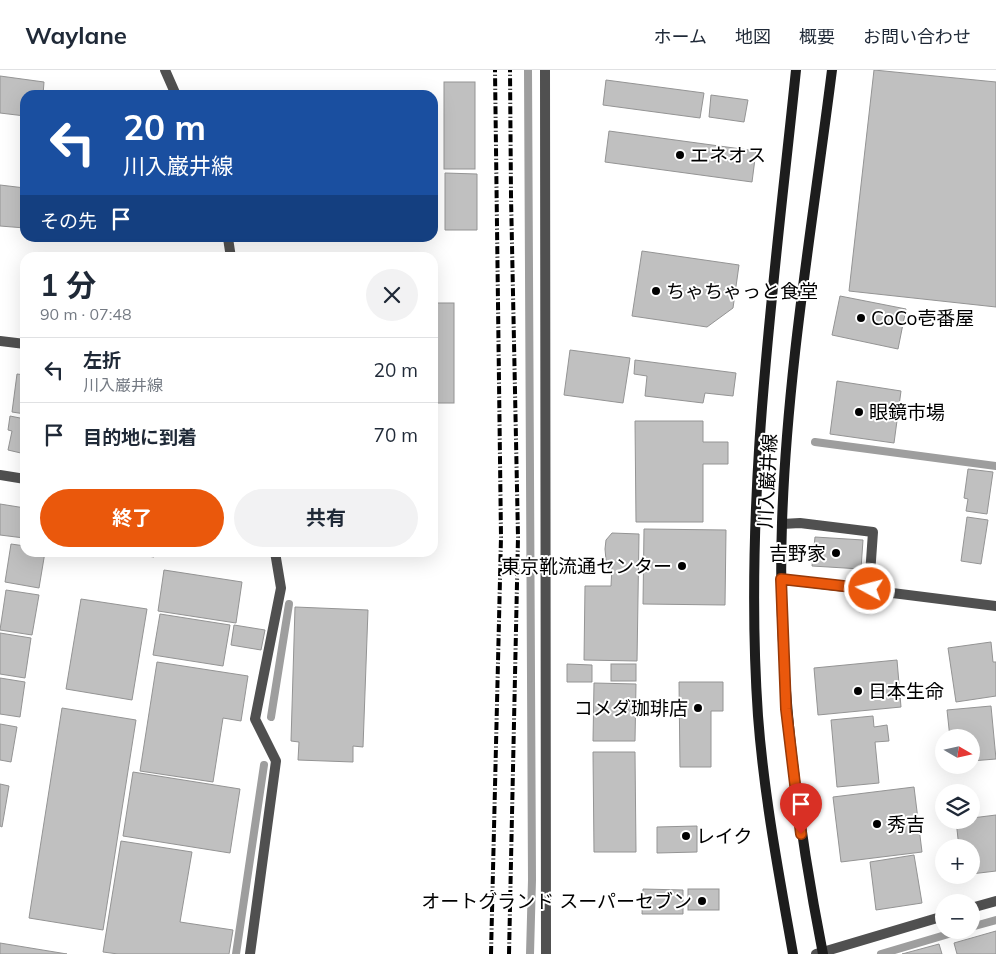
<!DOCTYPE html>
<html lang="ja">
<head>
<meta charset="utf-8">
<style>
  :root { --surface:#fff; --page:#f2f2f3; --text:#1f2937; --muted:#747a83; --line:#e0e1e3; --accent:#ea580c }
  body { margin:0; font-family:Mulish,"Noto Sans JP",sans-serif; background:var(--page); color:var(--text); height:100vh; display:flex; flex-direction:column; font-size:19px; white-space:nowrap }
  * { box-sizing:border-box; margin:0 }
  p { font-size:16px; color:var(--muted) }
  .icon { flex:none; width:28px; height:28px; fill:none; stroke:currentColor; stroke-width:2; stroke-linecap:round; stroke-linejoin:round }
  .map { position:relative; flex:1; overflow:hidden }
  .sheet { position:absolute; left:20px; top:182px; width:418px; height:305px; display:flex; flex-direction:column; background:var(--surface); border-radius:15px; box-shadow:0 5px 20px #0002 }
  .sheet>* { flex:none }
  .guide { position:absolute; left:20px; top:20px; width:418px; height:152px; border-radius:15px; box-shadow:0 5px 20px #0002; background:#1a4fa0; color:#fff; overflow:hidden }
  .needle { width:32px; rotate:99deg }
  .fabs { position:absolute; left:935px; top:659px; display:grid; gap:10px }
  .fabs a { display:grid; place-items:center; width:45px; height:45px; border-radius:50%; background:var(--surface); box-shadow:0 5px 20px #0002; font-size:25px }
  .pin { position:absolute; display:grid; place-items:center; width:42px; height:42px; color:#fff; margin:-51px -21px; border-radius:50% 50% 50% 0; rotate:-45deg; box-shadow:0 0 5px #0007 }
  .pin .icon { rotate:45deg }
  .me { position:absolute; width:55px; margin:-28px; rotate:277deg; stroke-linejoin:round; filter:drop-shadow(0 0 4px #0008) }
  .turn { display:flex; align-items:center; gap:18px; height:105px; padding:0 20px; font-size:22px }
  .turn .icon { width:65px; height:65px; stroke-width:2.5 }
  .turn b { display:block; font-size:35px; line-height:42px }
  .then { display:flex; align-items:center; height:48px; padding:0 20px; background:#0003; gap:10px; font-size:19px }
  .round { display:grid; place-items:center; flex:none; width:52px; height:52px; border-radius:26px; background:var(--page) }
  .summary { display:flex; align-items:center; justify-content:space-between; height:85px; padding:0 20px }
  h1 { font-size:30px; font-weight:700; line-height:38px }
  .primary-button { display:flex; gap:10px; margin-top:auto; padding:10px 20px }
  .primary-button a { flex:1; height:58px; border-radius:30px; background:var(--accent); color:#fff; font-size:20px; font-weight:700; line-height:58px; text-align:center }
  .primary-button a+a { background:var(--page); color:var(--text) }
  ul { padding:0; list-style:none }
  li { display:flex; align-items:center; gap:15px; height:65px; padding:0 20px; border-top:1px solid var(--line) }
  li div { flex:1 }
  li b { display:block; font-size:19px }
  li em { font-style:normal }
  header { display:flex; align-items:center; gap:30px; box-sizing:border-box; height:70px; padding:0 25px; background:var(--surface); border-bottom:1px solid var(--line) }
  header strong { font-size:24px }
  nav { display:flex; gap:28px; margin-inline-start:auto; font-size:18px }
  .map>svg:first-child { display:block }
</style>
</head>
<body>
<header>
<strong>Waylane</strong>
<nav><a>ホーム</a><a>地図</a><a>概要</a><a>お問い合わせ</a></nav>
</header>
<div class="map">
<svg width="996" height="884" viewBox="0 0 996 884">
  <rect width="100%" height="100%" fill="#fff"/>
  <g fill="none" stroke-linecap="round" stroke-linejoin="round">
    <g stroke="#9e9e9e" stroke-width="8">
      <polyline points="528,0 532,810 530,884"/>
      <polyline points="815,372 996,396"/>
      <polyline points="271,647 289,534"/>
      <polyline points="971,857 996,850"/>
      <polyline points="236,884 264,695"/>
      <polyline points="881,884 962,860"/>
    </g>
  </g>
  <g fill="#c0c0c0" stroke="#949494">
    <polygon points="874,0 996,12 996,237 849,221"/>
    <polygon points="0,6 44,12 43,25 25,25 25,46 0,43"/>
    <polygon points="606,10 704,23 700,48 603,35"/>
    <rect x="444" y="12" width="31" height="87"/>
    <polygon points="711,25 748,30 744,52 709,47"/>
    <polygon points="609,61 756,81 752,112 605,92"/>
    <polygon points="445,103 477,104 477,160 445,160"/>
    <polygon points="0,115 25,118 25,158 0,156"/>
    <polygon points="642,181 739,195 733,238 707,257 632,246"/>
    <polygon points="840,226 906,239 898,279 832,265"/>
    <rect x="432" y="233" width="22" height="100"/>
    <polygon points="570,280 630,288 623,333 564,325"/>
    <polygon points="635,290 736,303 733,326 705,323 703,333 645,326 647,306 634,304"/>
    <polygon points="17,304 25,305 25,344 12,342"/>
    <polygon points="837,311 901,321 894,373 830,364"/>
    <polygon points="10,346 25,349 25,384 8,380 12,361 8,360"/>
    <polygon points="635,351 703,351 703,372 728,372 728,394 703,394 703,452 636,452"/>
    <polygon points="968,399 993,402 987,444 966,441 968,429 964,428"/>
    <polygon points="0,434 25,438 24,468 0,465"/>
    <polygon points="967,447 988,450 981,494 961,491"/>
    <polygon points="644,459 726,460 725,535 643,534"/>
    <polygon points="612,463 639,464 637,591 584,590 585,516 611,516 612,496 606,490 605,479 606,470"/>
    <polygon points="815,467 863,470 861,499 812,496"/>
    <polygon points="11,474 25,476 25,482 45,482 39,518 5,512"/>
    <polygon points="123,482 154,482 154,487"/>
    <polygon points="164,500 242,512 236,553 158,541"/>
    <polygon points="6,520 39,525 32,565 0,560"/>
    <polygon points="81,529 147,539 132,630 66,619"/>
    <polygon points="295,537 368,540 363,677 353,676 353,692 298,690 299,672 291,671"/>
    <polygon points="160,544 230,555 223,596 153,585"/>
    <polygon points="234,555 265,560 261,580 231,575"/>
    <polygon points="0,563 31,568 25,608 0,604"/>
    <polygon points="991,572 993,592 996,592 996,626 956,632 948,578"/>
    <polygon points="897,590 901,637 818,645 814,598"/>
    <polygon points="157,592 248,606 241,651 223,648 213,712 140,701"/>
    <polygon points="567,594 592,595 592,612 567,612"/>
    <rect x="611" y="594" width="25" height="17"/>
    <polygon points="0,608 25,612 20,647 0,644"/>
    <polygon points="679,612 723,612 723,641 711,641 711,697 680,697"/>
    <polygon points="594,613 636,614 635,671 593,671"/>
    <polygon points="991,636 996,689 971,691 971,668 950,668 947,640"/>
    <polygon points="62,638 136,650 103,860 29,848"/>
    <polygon points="873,646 874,657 887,655 889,671 875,672 879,713 837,717 831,650"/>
    <polygon points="0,654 17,657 11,692 0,690"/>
    <polygon points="593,682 635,682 636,782 594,782"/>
    <polygon points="133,702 240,719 230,783 123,766"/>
    <polygon points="0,714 9,716 2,757 0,756"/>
    <polygon points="914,717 922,782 841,792 833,727"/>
    <polygon points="996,745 996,801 971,804 971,778 959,778 956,750"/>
    <polygon points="697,756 697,782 657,783 657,757"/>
    <polygon points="121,771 192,782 180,852 233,860 229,884 118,884 103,882"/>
    <polygon points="914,785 922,833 876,840 870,792"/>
    <polygon points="643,819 683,820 683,844 642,844"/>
    <rect x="688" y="819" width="31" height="21"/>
    <polygon points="996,861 996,884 957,884 954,873"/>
    <polygon points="0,873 67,884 0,884"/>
    <polygon points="939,874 942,884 902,884"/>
  </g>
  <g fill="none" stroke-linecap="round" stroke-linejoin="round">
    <polyline stroke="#505050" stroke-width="10" points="782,454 800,453 873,462 869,519"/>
    <g stroke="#505050" stroke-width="10">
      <polyline points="165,0 176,25"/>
      <polyline points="545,0 546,884"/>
      <polyline points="228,168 231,188"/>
      <polyline points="0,271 25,274"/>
      <polyline points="0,405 25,409"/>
      <polyline points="781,509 996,536"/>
      <polyline points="971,838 996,831"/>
      <polyline points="250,884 276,691 255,649 281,518 275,482"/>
      <polyline points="816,884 944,846"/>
    </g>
    <g stroke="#1d1d1d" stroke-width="10">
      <path d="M793,884c-14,-79 -29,-158 -35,-238 -15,-216 16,-432 38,-646"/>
      <path d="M823,884c-28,-142 -46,-286 -41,-431 5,-152 31,-302 50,-453"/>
    </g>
    <g stroke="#000" stroke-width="4" stroke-dasharray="8 2.5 1 2.5" stroke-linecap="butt">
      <polyline points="491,884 501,467 495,0"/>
      <polyline points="509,884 518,467 511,126 510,0"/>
    </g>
  </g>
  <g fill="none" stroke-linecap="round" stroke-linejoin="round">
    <defs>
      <polyline id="route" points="801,764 786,639 781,509 870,519"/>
    </defs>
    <use href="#route" stroke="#983908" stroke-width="12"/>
    <use href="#route" stroke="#ea580c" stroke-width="9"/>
  </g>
  <g fill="#000" stroke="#fff" stroke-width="2">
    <circle cx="680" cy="85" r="5"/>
    <circle cx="656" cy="221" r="5"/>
    <circle cx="861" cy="248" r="5"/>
    <circle cx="859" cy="342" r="5"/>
    <circle cx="836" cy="483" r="5"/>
    <circle cx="682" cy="496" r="5"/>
    <circle cx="858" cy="621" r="5"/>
    <circle cx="698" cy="638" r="5"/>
    <circle cx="877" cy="754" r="5"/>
    <circle cx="686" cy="766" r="5"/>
    <circle cx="702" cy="831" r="5"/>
  </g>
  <g text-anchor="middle" stroke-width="4" stroke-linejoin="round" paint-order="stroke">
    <g font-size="19" fill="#000" stroke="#fff" text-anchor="start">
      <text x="690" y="92">エネオス</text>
      <text x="666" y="228">ちゃちゃっと食堂</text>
      <text x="871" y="255">CoCo壱番屋</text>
      <text x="869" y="349">眼鏡市場</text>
      <text x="826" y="490" text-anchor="end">吉野家</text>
      <text x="672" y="503" text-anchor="end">東京靴流通センター</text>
      <text x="868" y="628">日本生命</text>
      <text x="688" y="645" text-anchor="end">コメダ珈琲店</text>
      <text x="887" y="761">秀吉</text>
      <text x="696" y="773">レイク</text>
      <text x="692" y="838" text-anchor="end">オートグランド スーパーセブン</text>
    </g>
    <g font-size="19" fill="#000" stroke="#fff">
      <text transform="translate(767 411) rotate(-87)" y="7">川入巌井線</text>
    </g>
  </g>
</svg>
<div class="fabs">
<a><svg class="needle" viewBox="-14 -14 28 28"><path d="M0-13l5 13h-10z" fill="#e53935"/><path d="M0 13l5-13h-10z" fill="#747a83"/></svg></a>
<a><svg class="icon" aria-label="layers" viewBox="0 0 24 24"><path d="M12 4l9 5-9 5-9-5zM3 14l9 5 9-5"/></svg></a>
<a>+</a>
<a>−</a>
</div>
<div class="pin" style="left:801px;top:764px;background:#d93025"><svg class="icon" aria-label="arrive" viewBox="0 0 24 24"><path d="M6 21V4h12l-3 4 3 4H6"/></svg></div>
<svg class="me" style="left:870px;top:519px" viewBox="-20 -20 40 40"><circle r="17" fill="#ea580c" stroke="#fff" stroke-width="3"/><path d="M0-11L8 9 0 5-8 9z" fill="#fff"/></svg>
<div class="guide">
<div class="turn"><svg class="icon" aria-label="left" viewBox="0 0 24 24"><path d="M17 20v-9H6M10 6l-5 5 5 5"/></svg><div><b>20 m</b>川入巌井線</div></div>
<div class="then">その先<svg class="icon" aria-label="arrive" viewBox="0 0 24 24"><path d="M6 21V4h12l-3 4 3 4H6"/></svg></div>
</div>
<section class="sheet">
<div class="summary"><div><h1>1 分</h1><p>90 m · 07:48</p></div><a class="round"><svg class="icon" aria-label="close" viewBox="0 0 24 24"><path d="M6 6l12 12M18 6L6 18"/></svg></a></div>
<ul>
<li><svg class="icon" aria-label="left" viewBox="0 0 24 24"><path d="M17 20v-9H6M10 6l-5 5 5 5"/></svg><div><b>左折</b><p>川入巌井線</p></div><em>20 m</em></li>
<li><svg class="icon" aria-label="arrive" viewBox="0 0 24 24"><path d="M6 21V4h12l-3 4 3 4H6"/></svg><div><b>目的地に到着</b></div><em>70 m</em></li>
</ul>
<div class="primary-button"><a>終了</a><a>共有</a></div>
</section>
</div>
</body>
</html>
